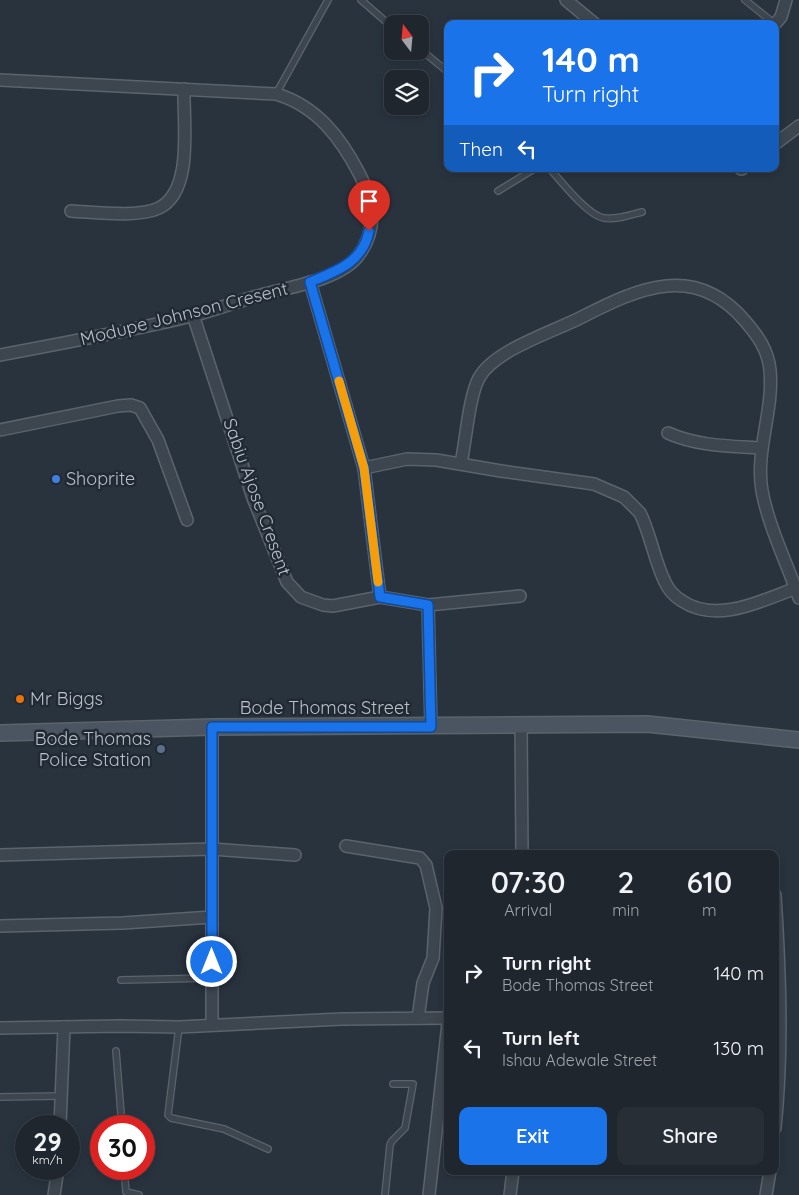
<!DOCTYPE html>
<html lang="en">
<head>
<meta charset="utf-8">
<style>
  :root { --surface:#1f262e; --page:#272e36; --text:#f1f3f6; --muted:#a1a5aa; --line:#3c434a; --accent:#1a73e8 }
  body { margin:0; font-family:Quicksand,sans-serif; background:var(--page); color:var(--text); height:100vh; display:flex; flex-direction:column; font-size:19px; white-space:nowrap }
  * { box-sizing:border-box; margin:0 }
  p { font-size:16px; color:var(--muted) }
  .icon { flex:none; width:28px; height:28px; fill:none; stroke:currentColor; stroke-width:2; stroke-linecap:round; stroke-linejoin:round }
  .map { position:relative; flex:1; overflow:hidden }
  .drawer { position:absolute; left:444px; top:850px; width:335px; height:325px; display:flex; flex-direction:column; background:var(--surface); border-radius:10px; box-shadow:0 2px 8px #0003,0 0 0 1px var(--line) }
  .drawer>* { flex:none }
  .guide { position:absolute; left:444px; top:20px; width:335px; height:152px; border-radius:10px; box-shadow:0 2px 8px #0003,0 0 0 1px var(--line); background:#1a73e8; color:#fff; overflow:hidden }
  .needle { width:32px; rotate:344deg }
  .controls { position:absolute; left:384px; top:15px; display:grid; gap:10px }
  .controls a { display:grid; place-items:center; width:45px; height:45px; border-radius:10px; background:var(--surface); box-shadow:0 2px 8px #0003,0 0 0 1px var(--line); font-size:25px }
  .speed { position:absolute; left:15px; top:1115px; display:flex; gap:10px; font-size:25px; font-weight:700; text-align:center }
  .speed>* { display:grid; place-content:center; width:65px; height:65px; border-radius:50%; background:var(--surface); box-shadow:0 2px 8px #0003,0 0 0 1px var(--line); line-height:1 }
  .speed small { font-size:12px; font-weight:400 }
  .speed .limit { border:8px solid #d22; background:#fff; color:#111 }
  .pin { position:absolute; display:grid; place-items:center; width:42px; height:42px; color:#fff; margin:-51px -21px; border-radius:50% 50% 50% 0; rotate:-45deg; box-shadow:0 0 5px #0007 }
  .pin .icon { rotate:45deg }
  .me { position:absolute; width:55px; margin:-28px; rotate:0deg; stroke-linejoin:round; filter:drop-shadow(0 0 4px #0008) }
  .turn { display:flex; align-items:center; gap:18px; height:105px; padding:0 15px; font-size:22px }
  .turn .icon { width:65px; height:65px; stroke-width:2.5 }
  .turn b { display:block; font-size:35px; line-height:42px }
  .then { display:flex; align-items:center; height:48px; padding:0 15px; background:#0003; gap:10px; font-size:19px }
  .eta { display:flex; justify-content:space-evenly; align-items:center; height:85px; text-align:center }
  .eta b { font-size:30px; font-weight:600; line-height:35px }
  .primary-button { display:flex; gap:10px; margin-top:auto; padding:10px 15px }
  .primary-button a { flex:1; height:58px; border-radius:10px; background:var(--accent); color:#fff; font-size:20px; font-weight:600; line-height:58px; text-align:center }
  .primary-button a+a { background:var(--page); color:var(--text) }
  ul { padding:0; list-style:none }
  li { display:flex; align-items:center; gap:15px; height:75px; padding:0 15px }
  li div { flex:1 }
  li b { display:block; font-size:19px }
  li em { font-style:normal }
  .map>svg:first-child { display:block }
</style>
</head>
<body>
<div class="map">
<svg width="799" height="1195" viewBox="0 0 799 1195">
  <rect width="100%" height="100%" fill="#29333e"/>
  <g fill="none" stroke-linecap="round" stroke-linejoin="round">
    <defs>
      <g id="service">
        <polyline points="361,0 392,27"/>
        <polyline points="745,0 775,24"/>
        <polyline points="420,49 448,72"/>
        <polyline points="276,94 328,0"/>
        <path d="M550,169c11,12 38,47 54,49 13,2 26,-3 38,-6"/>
        <polyline points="498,191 534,169"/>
        <polyline points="121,980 212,978"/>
        <polyline points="179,1027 168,1115 171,1118 224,1129 268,1149"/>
        <polyline points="116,1051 122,1126"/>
        <polyline points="0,1097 60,1096"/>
        <polyline points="124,1169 126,1192 139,1195"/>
        <polyline points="385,1195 390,1145 392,1141 405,1128 413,1084 393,1084"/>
      </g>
      <g id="minor">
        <polyline points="566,0 595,24"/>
        <polyline points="775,24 781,17 786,0"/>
        <path d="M0,80l276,14c41,12 65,44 84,81 14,27 18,55 -2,81 -18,24 -69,31 -97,39 -23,6 -45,15 -69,21 -63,15 -128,27 -192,39"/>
        <polyline points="775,144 799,126"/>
        <polyline points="741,169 742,169"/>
        <path d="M71,211c23,1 67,7 88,-3 35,-17 24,-86 25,-119"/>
        <polyline points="310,282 364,468 380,597 428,605 431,727"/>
        <polyline points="193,315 253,498 287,582 301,597 323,605 333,606 380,597"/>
        <polyline points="0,430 118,406 131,405 140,408 158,440 187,520"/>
        <path d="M668,433c29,13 61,13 93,15"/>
        <path d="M461,463c5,-23 8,-67 18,-85 15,-28 74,-46 103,-61 57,-29 113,-55 163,4 13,15 23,29 25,49 4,41 -15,80 -8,121 7,37 25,72 37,107"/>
        <path d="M364,468l43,-9 29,1 65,11 93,13 30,13 16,16c11,22 14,47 25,69 4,9 9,14 17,19 35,23 79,0 114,-13"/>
        <polyline points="428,605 520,596"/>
        <polyline points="521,724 522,854"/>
        <polyline points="212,727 212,1025"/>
        <polyline points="346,846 420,858 426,865 436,908 433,958 423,983 418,1018"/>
        <polyline points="0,855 212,849 295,855"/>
        <path d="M775,895c5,77 8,156 0,233"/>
        <polyline points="0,926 123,923 212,917"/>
        <polyline points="0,1028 120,1026 179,1027 342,1019 448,1018"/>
        <polyline points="60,1126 64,1027"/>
        <polyline points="54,1195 58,1169"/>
        <polyline points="429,1195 448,1023"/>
        <polyline points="510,1195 513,1171"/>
        <polyline points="766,1195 770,1171"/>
      </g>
      <polyline id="secondary" points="0,733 212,727 647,724 799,740"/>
    </defs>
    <use href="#service" stroke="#5b636c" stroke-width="8"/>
    <use href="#minor" stroke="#5b636c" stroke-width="14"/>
    <use href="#secondary" stroke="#5b636c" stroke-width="18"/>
    <use href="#service" stroke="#3d454e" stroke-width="5.5"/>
    <use href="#minor" stroke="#3d454e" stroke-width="11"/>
    <use href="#secondary" stroke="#4b5561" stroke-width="15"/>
  </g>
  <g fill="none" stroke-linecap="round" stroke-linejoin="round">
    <defs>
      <path id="route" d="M212,962v-235h219l-3,-122 -48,-8 -16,-129 -54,-186c27,-11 53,-20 59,-51"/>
    </defs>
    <use href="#route" stroke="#114b97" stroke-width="12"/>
    <use href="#route" stroke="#1a73e8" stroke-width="9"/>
    <polyline stroke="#f59e0b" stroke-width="9" points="339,381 364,468 378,582"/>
  </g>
  <circle fill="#3f7fe0" stroke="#212a34" stroke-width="2" cx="56" cy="479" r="5"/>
  <circle fill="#e8710a" stroke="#212a34" stroke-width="2" cx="20" cy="699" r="5"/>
  <circle fill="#5c6f8a" stroke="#212a34" stroke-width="2" cx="161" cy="749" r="5"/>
  <g text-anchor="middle" stroke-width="5" stroke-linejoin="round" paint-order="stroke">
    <g font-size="18" fill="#b9c0c9" stroke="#212a34">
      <text transform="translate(184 314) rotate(-14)" y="6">Modupe Johnson Cresent</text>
      <text transform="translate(257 497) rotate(70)" y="6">Sabiu Ajose Cresent</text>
      <text x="325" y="714">Bode Thomas Street</text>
    </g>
    <g font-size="18" fill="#b9c0c9" stroke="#212a34" text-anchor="start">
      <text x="66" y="485">Shoprite</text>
      <text x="30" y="705">Mr Biggs</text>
      <text x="151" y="745" text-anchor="end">Bode Thomas<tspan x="151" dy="21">Police Station</tspan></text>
    </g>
  </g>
</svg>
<div class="controls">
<a><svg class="needle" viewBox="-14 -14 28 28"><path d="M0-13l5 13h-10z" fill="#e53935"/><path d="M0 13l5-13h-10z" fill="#a1a5aa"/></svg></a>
<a><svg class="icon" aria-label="layers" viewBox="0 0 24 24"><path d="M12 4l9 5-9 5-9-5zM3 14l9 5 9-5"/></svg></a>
</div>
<div class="speed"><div>29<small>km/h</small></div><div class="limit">30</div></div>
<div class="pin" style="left:369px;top:231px;background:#d93025"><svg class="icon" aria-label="arrive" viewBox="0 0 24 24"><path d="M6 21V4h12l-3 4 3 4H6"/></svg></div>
<svg class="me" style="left:212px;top:962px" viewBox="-20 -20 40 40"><circle r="17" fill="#1a73e8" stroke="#fff" stroke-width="3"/><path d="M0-11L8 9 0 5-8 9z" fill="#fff"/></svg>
<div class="guide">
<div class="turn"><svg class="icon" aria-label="right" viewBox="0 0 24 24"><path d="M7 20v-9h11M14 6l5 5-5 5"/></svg><div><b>140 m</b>Turn right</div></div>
<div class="then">Then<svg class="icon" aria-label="left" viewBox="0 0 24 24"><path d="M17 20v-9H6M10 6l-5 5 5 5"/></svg></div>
</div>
<section class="drawer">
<div class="eta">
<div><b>07:30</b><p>Arrival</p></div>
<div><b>2</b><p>min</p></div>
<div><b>610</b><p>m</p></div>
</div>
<ul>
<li><svg class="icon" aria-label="right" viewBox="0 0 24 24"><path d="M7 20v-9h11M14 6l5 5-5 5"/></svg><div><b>Turn right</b><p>Bode Thomas Street</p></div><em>140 m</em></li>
<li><svg class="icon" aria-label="left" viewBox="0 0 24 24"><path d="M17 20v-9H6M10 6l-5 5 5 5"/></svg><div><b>Turn left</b><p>Ishau Adewale Street</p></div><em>130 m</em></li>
</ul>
<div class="primary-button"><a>Exit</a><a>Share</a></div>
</section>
</div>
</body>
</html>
